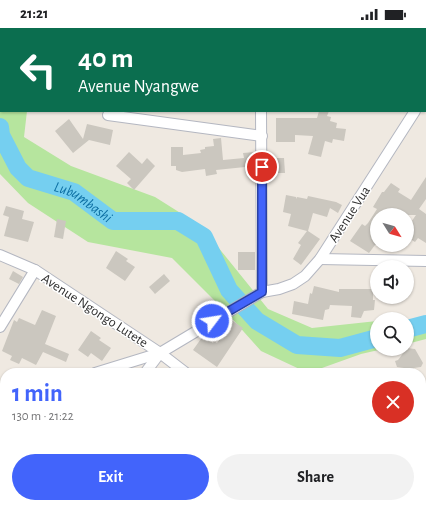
<!DOCTYPE html>
<html lang="en">
<head>
<meta charset="utf-8">
<style>
  :root { --surface:#fff; --page:#f2f2f2; --text:#202124; --muted:#757577; --accent:#4264fb }
  body { margin:0; font-family:"Alegreya Sans",sans-serif; background:var(--page); color:var(--text); height:100vh; display:flex; flex-direction:column; font-size:15px; white-space:nowrap }
  * { box-sizing:border-box; margin:0 }
  p { font-size:13px; color:var(--muted) }
  .icon { flex:none; width:22px; height:22px; fill:none; stroke:currentColor; stroke-width:2; stroke-linecap:round; stroke-linejoin:round }
  .map { position:relative; flex:1; overflow:hidden }
  .sheet { position:absolute; left:0px; top:340px; width:426px; height:140px; display:flex; flex-direction:column; background:var(--surface); border-radius:16px 16px 0 0; box-shadow:0 1px 3px #0004 }
  .sheet>* { flex:none }
  .banner { position:absolute; left:0px; top:0px; width:426px; height:84px; box-shadow:0 1px 3px #0004; background:#0b6e4f; color:#fff; overflow:hidden }
  .needle { width:26px; rotate:127deg }
  .tools { position:absolute; left:370px; top:180px; display:grid; gap:8px }
  .tools a { display:grid; place-items:center; width:44px; height:44px; border-radius:50%; background:var(--surface); box-shadow:0 1px 3px #0004; font-size:20px }
  .pin { position:absolute; display:grid; place-items:center; width:34px; height:34px; color:#fff; margin:-17px; border:2px solid #fff; border-radius:50%; box-shadow:0 1px 4px #0007 }
  .me { position:absolute; width:44px; margin:-22px; rotate:59deg; stroke-linejoin:round; filter:drop-shadow(0 0 3px #0008) }
  .turn { display:flex; align-items:center; gap:14px; height:84px; padding:0 12px; font-size:18px }
  .turn .icon { width:52px; height:52px; stroke-width:2.5 }
  .turn b { display:block; font-size:28px; line-height:34px }
  .round { display:grid; place-items:center; flex:none; width:42px; height:42px; border-radius:21px; background:var(--page) }
  .overview { display:flex; align-items:center; justify-content:space-between; height:68px; padding:0 12px }
  h1 { font-size:24px; font-weight:700; line-height:30px; color:var(--accent) }
  .cta { display:flex; gap:8px; margin-top:auto; padding:8px 12px }
  .cta a { flex:1; height:46px; border-radius:24px; background:var(--accent); color:#fff; font-size:16px; font-weight:700; line-height:46px; text-align:center }
  .cta a+a { background:var(--page); color:var(--text) }
  .status { display:flex; justify-content:space-between; align-items:center; height:28px; padding:0 20px; background:var(--surface); direction:ltr }
  .status svg { height:11px; fill:currentColor }
  .map>svg:first-child { display:block }
</style>
</head>
<body>
<div class="status"><b>21:21</b><svg viewBox="0 0 49 12"><path d="M0 12V9h3v3zM5 12V6h3v6zM10 12V3h3v9zM15 12V0h3v12zM26 1h20v11H26zM47 4h2v5h-2z"/></svg></div>
<div class="map">
<svg width="426" height="480" viewBox="0 0 426 480">
  <rect width="100%" height="100%" fill="#efe9e1"/>
  <g fill="#b6e59e">
    <polygon points="0,0 78,0 1,1 1,83 27,83 24,109 71,138 155,169 201,198 268,281 312,300 377,293 377,321 383,321 361,326 308,345 261,323 227,285 172,230 88,214 28,175 0,146"/>
    <polygon points="407,294 426,295 426,311 407,316"/>
  </g>
  <g fill="none" stroke-linecap="round" stroke-linejoin="round">
    <g stroke="#75cff0" stroke-width="18">
      <polyline points="0,5 1,1"/>
      <path id="s1" d="M0,99l1,8 17,33 10,10 46,14 39,29h65l26,16 25,53 28,31 40,24 43,3 37,-10"/>
      <polyline points="407,301 426,296"/>
    </g>
  </g>
  <g fill="#cbc7bf">
    <polygon points="319,83 329,83 327,88 331,89 330,93 337,95 336,100 346,101 344,113 333,111 332,115 325,113 321,129 308,126 313,108 295,107 295,114 276,114 276,90 317,90"/>
    <polygon points="69,91 83,111 87,96 113,102 110,117 89,112 73,125 55,103"/>
    <polygon points="221,110 223,132 244,130 243,125 255,124 255,138 216,142 217,146 206,148 205,141 182,144 176,142 176,138 171,138 171,119 183,119 183,127 201,125 200,122 205,121 205,119 214,118 213,111"/>
    <polygon points="129,124 142,136 147,130 155,138 134,162 127,155 131,151 116,138"/>
    <polygon points="273,130 284,130 285,145 273,145"/>
    <polygon points="426,149 426,171 419,181 426,186 426,215 418,210 415,214 407,209 407,200 416,187 377,187 377,217 375,217 369,225 350,213 362,196 365,198 368,195 377,181 373,179 382,164 384,164 391,155 400,161 398,164 411,172"/>
    <polygon points="286,167 296,169 296,171 297,169 307,171 308,168 336,174 342,177 338,185 330,180 327,189 313,185 308,203 320,211 301,237 293,231 301,217 298,215 307,203 288,198 291,186 283,184"/>
    <polygon points="6,178 24,183 22,191 34,194 28,214 4,208 9,189 3,187"/>
    <polygon points="57,191 66,193 63,211 54,209"/>
    <polygon points="116,223 128,231 126,233 135,239 125,253 106,240"/>
    <rect x="238" y="224" width="17" height="18"/>
    <polygon points="13,243 23,249 19,256 9,251"/>
    <polygon points="164,246 170,253 155,266 149,259"/>
    <polygon points="314,258 339,264 339,261 373,261 373,272 375,272 374,282 364,283 361,290 351,289 352,278 330,277 329,281 325,282 323,292 292,286 294,273 308,276 310,265 312,266"/>
    <polygon points="42,282 56,288 45,316 69,326 66,334 43,324 36,337 22,330 19,336 10,332 12,328 2,323 14,292 17,294 19,290 35,297"/>
    <polygon points="230,291 243,300 217,339 193,322 203,308 213,315 214,313 217,315 227,299 225,298"/>
    <polygon points="91,303 101,310 99,312 111,320 102,333 91,325 88,329 78,322"/>
    <polygon points="407,320 415,321 423,335 421,339 414,340 412,345 404,345 404,340 397,339 395,333 398,332"/>
  </g>
  <g fill="none" stroke-linecap="round" stroke-linejoin="round">
    <defs>
      <g id="street">
        <polyline points="258,0 258,1"/>
        <polyline points="272,1 273,0"/>
        <polyline points="261,83 262,264"/>
        <polyline points="108,87 262,108"/>
        <polyline points="0,227 35,242 160,325 186,345"/>
        <polyline points="320,231 426,233"/>
        <polyline points="0,299 35,242"/>
        <polyline points="95,345 160,325"/>
        <polyline points="145,345 160,325 262,264 279,261 293,256 305,248 320,231 415,83"/>
        <polyline points="0,413 5,408"/>
        <polyline points="421,442 426,442"/>
        <polyline points="125,475 126,480"/>
      </g>
    </defs>
    <use href="#street" stroke="#b4b7c1" stroke-width="12"/>
    <use href="#street" stroke="#fff" stroke-width="10"/>
  </g>
  <g fill="none" stroke-linecap="round" stroke-linejoin="round">
    <defs>
      <polyline id="route" points="212,293 262,264 262,139"/>
    </defs>
    <use href="#route" stroke="#2b41a3" stroke-width="10"/>
    <use href="#route" stroke="#4264fb" stroke-width="7"/>
  </g>
  <g text-anchor="middle" stroke-width="3" stroke-linejoin="round" paint-order="stroke">
    <g font-size="14" fill="#2e2e2e" stroke="#fff">
      <text transform="translate(349 186) rotate(-57)" y="5">Avenue Vua</text>
      <text transform="translate(95 282) rotate(33)" y="5">Avenue Ngongo Lutete</text>
    </g>
    <g font-size="15" font-style="italic" fill="#0d6fa3" stroke="#fff">
      <text dy="5" stroke="none"><textPath href="#s1" startOffset="120">Lubumbashi</textPath></text>
    </g>
  </g>
</svg>
<div class="tools">
<a><svg class="needle" viewBox="-14 -14 28 28"><path d="M0-13l5 13h-10z" fill="#e53935"/><path d="M0 13l5-13h-10z" fill="#757577"/></svg></a>
<a><svg class="icon" aria-label="sound" viewBox="0 0 24 24"><path d="M4 9h4l5-4v14l-5-4H4zM17 9q2 3 0 6"/></svg></a>
<a><svg class="icon" aria-label="search" viewBox="0 0 24 24"><circle cx="10" cy="10" r="6"/><path d="M15 15l6 6"/></svg></a>
</div>
<div class="pin" style="left:262px;top:139px;background:#d93025"><svg class="icon" aria-label="arrive" viewBox="0 0 24 24"><path d="M6 21V4h12l-3 4 3 4H6"/></svg></div>
<svg class="me" style="left:212px;top:293px" viewBox="-20 -20 40 40"><circle r="17" fill="#4264fb" stroke="#fff" stroke-width="3"/><path d="M0-11L8 9 0 5-8 9z" fill="#fff"/></svg>
<div class="banner">
<div class="turn"><svg class="icon" aria-label="left" viewBox="0 0 24 24"><path d="M17 20v-9H6M10 6l-5 5 5 5"/></svg><div><b>40 m</b>Avenue Nyangwe</div></div>
</div>
<section class="sheet">
<div class="overview"><div><h1>1 min</h1><p>130 m · 21:22</p></div><a class="round" style="background:#d93025;color:#fff"><svg class="icon" aria-label="close" viewBox="0 0 24 24"><path d="M6 6l12 12M18 6L6 18"/></svg></a></div>
<div class="cta"><a>Exit</a><a>Share</a></div>
</section>
</div>
</body>
</html>
